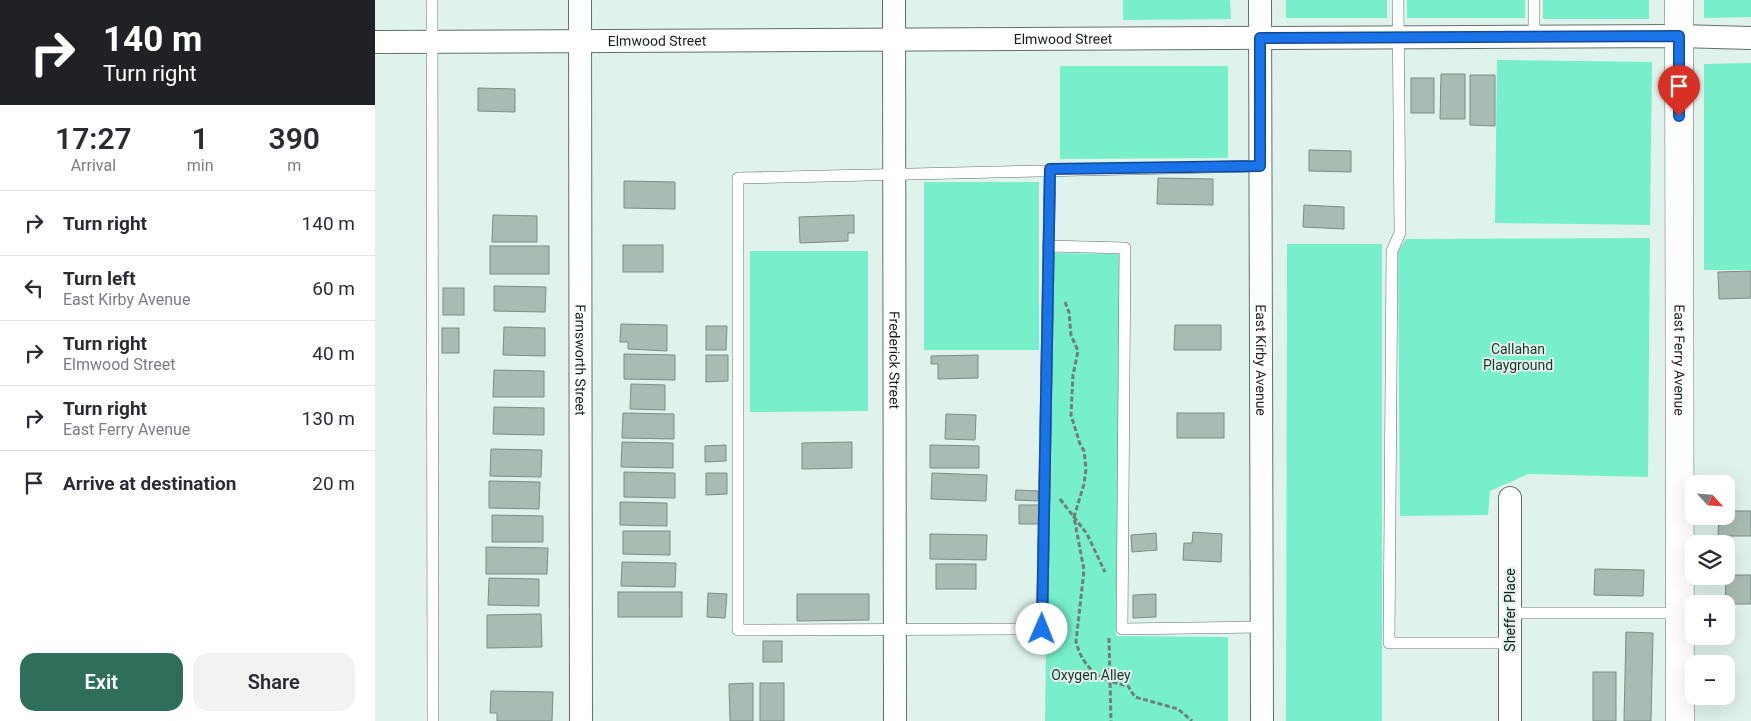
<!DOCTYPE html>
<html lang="en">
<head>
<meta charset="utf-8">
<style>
  :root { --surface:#fff; --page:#f2f2f3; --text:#2b2b33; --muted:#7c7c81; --line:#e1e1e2; --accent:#2f6e5b }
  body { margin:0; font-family:Roboto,sans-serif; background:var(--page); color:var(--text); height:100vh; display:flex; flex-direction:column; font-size:19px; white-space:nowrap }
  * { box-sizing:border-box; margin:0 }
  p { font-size:16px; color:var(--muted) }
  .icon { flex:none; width:28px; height:28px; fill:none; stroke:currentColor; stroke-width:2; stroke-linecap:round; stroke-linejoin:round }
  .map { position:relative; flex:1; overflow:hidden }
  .drawer { display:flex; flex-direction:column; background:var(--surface); width:375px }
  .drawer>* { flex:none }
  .hud { background:#202124; color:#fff; overflow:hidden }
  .needle { width:32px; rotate:116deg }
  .tools { position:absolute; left:1310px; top:475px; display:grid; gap:10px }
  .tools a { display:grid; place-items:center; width:50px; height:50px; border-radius:10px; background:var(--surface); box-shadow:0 5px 20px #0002; font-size:25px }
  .pin { position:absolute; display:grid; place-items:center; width:42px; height:42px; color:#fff; margin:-51px -21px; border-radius:50% 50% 50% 0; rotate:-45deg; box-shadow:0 0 5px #0007 }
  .pin .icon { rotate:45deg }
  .me { position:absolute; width:55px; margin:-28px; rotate:1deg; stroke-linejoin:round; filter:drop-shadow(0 0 4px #0008) }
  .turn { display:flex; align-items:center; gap:18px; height:105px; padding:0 20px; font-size:22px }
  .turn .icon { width:65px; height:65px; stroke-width:2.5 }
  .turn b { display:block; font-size:35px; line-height:42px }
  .eta { display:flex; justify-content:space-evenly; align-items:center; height:85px; text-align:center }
  .eta b { font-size:30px; font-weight:600; line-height:35px }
  .cta { display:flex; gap:10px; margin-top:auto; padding:10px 20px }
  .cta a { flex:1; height:58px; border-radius:15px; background:var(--accent); color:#fff; font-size:20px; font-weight:600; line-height:58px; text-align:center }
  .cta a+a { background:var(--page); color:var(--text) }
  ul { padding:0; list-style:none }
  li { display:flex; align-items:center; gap:15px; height:65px; padding:0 20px; border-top:1px solid var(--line) }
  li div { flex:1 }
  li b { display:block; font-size:19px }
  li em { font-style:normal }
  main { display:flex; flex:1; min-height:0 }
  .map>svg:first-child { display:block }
</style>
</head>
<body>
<main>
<section class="drawer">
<div class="hud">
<div class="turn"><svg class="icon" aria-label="right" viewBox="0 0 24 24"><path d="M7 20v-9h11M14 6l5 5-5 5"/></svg><div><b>140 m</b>Turn right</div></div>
</div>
<div class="eta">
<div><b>17:27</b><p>Arrival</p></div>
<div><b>1</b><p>min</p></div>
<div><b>390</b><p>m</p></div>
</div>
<ul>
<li><svg class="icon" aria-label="right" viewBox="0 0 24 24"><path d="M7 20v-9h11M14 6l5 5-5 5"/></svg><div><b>Turn right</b></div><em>140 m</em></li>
<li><svg class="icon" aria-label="left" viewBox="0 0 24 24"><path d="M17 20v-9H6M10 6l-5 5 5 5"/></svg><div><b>Turn left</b><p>East Kirby Avenue</p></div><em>60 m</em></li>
<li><svg class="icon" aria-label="right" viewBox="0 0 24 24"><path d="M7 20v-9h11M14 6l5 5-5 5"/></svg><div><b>Turn right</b><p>Elmwood Street</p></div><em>40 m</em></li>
<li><svg class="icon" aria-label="right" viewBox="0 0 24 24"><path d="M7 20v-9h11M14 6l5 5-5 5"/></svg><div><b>Turn right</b><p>East Ferry Avenue</p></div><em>130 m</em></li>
<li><svg class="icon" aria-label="arrive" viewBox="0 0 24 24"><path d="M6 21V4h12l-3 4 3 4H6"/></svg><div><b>Arrive at destination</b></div><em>20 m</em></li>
</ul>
<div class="cta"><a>Exit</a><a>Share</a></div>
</section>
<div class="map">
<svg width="1376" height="721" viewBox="0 0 1376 721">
  <rect width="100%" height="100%" fill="#dff2eb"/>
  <g fill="#76efca">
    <polygon points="748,0 855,0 856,19 748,20"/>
    <rect x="911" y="0" width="101" height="18"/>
    <rect x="1032" y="0" width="118" height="18"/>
    <rect x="1168" y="0" width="106" height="19"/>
    <polygon points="1329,0 1376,0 1376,17 1329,18"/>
    <polygon points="1122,60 1277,62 1275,225 1120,223"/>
    <polygon points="1376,63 1376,270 1329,270 1329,64"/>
    <polygon points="685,66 853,66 853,158 685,159"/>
    <rect x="549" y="182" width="115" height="168"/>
    <polygon points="1275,238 1273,477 1153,474 1115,491 1113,515 1025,516 1023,252 1031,239"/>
    <polygon points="912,244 1007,244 1007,721 911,721"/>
    <polygon points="375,251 493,251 493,411 375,412"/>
    <polygon points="676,253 745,254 741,636 853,637 853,721 670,721"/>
  </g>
  <g fill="#aabbb4" stroke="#7c8c86">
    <polygon points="1066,74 1090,74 1090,119 1065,119"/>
    <polygon points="1095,75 1120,75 1120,126 1095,125"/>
    <rect x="1036" y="78" width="23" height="35"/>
    <polygon points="103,88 140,89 140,112 103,111"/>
    <polygon points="934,150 976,151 976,172 934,171"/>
    <polygon points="783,178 838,179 838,205 782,204"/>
    <polygon points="249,181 300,182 300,209 249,208"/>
    <polygon points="929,205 969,207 969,229 928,227"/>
    <polygon points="118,215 162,216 162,242 117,242"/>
    <polygon points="479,215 479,233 473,233 473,241 425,243 424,217"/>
    <rect x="248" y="245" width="40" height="27"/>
    <rect x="115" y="246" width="59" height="28"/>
    <polygon points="1376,271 1376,298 1344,299 1343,272"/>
    <polygon points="119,286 171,287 170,312 119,311"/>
    <rect x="68" y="288" width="21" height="27"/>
    <polygon points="246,324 292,325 292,351 253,349 253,342 245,342"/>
    <polygon points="800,325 846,325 846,350 799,350"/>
    <polygon points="331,326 352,326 351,350 331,350"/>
    <polygon points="129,327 170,328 170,356 128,355"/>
    <rect x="67" y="328" width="17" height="25"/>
    <polygon points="249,354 300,355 300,380 249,379"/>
    <polygon points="331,355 353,355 353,381 331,382"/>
    <polygon points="603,355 603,378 563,379 563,364 556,364 556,356"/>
    <polygon points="119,370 169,371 169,397 118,397"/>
    <polygon points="256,384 290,385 290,410 255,409"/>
    <polygon points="119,407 169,408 169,435 118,434"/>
    <polygon points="248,413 299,414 299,439 247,438"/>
    <rect x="802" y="413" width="47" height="25"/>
    <polygon points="571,414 601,415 600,440 570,439"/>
    <polygon points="247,442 298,443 298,468 246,467"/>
    <polygon points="477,442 477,468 427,469 427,443"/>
    <polygon points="351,445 351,461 330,462 330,446"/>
    <polygon points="555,445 604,446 604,468 555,468"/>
    <polygon points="116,449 167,450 166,477 115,476"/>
    <polygon points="249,472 300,473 300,498 249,497"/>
    <polygon points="331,473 352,473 352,494 331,495"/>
    <polygon points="557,473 612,475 611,501 556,499"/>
    <polygon points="114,481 165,482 164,509 114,508"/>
    <polygon points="641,490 663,491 663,501 640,500"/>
    <polygon points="245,502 292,503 292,526 245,525"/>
    <polygon points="644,505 666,505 665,524 644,524"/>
    <polygon points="1351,511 1376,511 1376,536 1343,536 1344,516 1351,516"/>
    <polygon points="117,515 168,516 168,542 117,542"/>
    <polygon points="248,531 295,531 295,555 248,554"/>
    <polygon points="818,532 847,534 846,562 808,560 809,543 817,543"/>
    <polygon points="781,533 782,550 757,552 756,535"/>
    <polygon points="555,534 612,535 611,560 555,559"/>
    <polygon points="111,547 173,548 172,574 111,574"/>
    <polygon points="247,562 301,563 300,587 246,586"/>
    <rect x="561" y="564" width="40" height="25"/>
    <polygon points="1220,569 1269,570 1268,596 1219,595"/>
    <polygon points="1351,575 1376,575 1376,604 1350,604"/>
    <polygon points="114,578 164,579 164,606 113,605"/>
    <rect x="243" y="592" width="64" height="25"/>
    <polygon points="333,593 352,594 350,618 332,617"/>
    <polygon points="422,594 494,594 494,620 422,621"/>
    <polygon points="781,594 781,617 758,618 758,595"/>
    <polygon points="166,614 167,647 112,648 112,615"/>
    <polygon points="1251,632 1278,633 1276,721 1249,721"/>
    <rect x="388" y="641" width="19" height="21"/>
    <rect x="1218" y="672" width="23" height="49"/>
    <polygon points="378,683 378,721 355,721 354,684"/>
    <rect x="385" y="683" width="24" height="38"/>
    <polygon points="116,691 178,692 177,721 122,721 122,713 115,713"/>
  </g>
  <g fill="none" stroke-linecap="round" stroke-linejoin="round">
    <defs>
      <g id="lane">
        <polyline points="57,0 58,721"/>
        <polyline points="1023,0 1025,233 1017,251 1014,643 1135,643"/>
        <polyline points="1159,0 1159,37"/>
        <polyline points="675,169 667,629 363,630 363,178 885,166"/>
        <polyline points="673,246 750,248 747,629 886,627"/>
        <polyline points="1135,613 1305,613"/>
      </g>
      <g id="street">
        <path id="s1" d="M205,0l1,721"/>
        <path id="s2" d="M519,0l1,721"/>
        <path id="s3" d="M885,0l2,721"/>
        <path id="s4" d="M0,42l1304,-6 72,2"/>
        <polyline points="1135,721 1135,498"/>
      </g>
      <g id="secondary">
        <path id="s5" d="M1304,0l1,721"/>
      </g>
    </defs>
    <use href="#lane" stroke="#61706b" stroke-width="12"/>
    <use href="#street" stroke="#61706b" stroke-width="24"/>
    <use href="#secondary" stroke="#61706b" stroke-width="29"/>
    <g stroke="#717e79" stroke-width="3" stroke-dasharray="5 2.5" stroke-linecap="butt">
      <path d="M690,302l4,10 2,23 7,16 -5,24 -2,40 9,29 4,7 2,18 -2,15 -10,33 10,53 -8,72c7,27 25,39 52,44l7,11 43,12 14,12"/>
      <polyline points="685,499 712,534 730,572"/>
      <polyline points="734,638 736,721"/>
    </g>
    <use href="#lane" stroke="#fff" stroke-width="11"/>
    <use href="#street" stroke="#fff" stroke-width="22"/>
    <use href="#secondary" stroke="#fff" stroke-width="28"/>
  </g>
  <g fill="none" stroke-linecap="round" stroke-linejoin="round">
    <defs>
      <polyline id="route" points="667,629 675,169 885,166 885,38 1304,36 1304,116"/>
    </defs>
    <use href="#route" stroke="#114b97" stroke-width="12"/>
    <use href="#route" stroke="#1a73e8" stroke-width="9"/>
  </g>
  <g text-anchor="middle" stroke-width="4" stroke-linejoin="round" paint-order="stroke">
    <g font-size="14" fill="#151c1a" stroke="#dff2eb">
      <text dy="5" stroke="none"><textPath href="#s4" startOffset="688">Elmwood Street</textPath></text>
      <text dy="5" stroke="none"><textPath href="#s4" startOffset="282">Elmwood Street</textPath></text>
      <text dy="5" stroke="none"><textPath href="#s5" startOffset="360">East Ferry Avenue</textPath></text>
      <text dy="5" stroke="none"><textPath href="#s1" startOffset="360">Farnsworth Street</textPath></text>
      <text dy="5" stroke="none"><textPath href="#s2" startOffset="360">Frederick Street</textPath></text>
      <text dy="5" stroke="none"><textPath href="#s3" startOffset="360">East Kirby Avenue</textPath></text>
      <text transform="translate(1135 610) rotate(-90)" y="5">Sheffer Place</text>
    </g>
    <g font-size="14" fill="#1e342d" stroke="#dff2eb">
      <text x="1143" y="354">Callahan<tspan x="1143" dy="16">Playground</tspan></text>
      <text x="716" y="680">Oxygen Alley</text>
    </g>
  </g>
</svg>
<div class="tools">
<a><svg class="needle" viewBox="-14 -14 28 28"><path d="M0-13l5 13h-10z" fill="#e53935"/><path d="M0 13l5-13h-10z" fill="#7c7c81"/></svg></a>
<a><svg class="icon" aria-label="layers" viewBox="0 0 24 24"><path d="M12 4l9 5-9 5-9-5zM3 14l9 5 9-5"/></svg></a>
<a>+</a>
<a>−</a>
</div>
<div class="pin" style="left:1304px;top:116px;background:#d93025"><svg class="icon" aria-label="arrive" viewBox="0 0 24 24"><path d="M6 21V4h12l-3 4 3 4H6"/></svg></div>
<svg class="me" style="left:667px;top:629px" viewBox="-20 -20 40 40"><circle r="19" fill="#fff"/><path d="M0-13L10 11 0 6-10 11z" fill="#1a73e8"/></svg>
</div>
</main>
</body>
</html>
